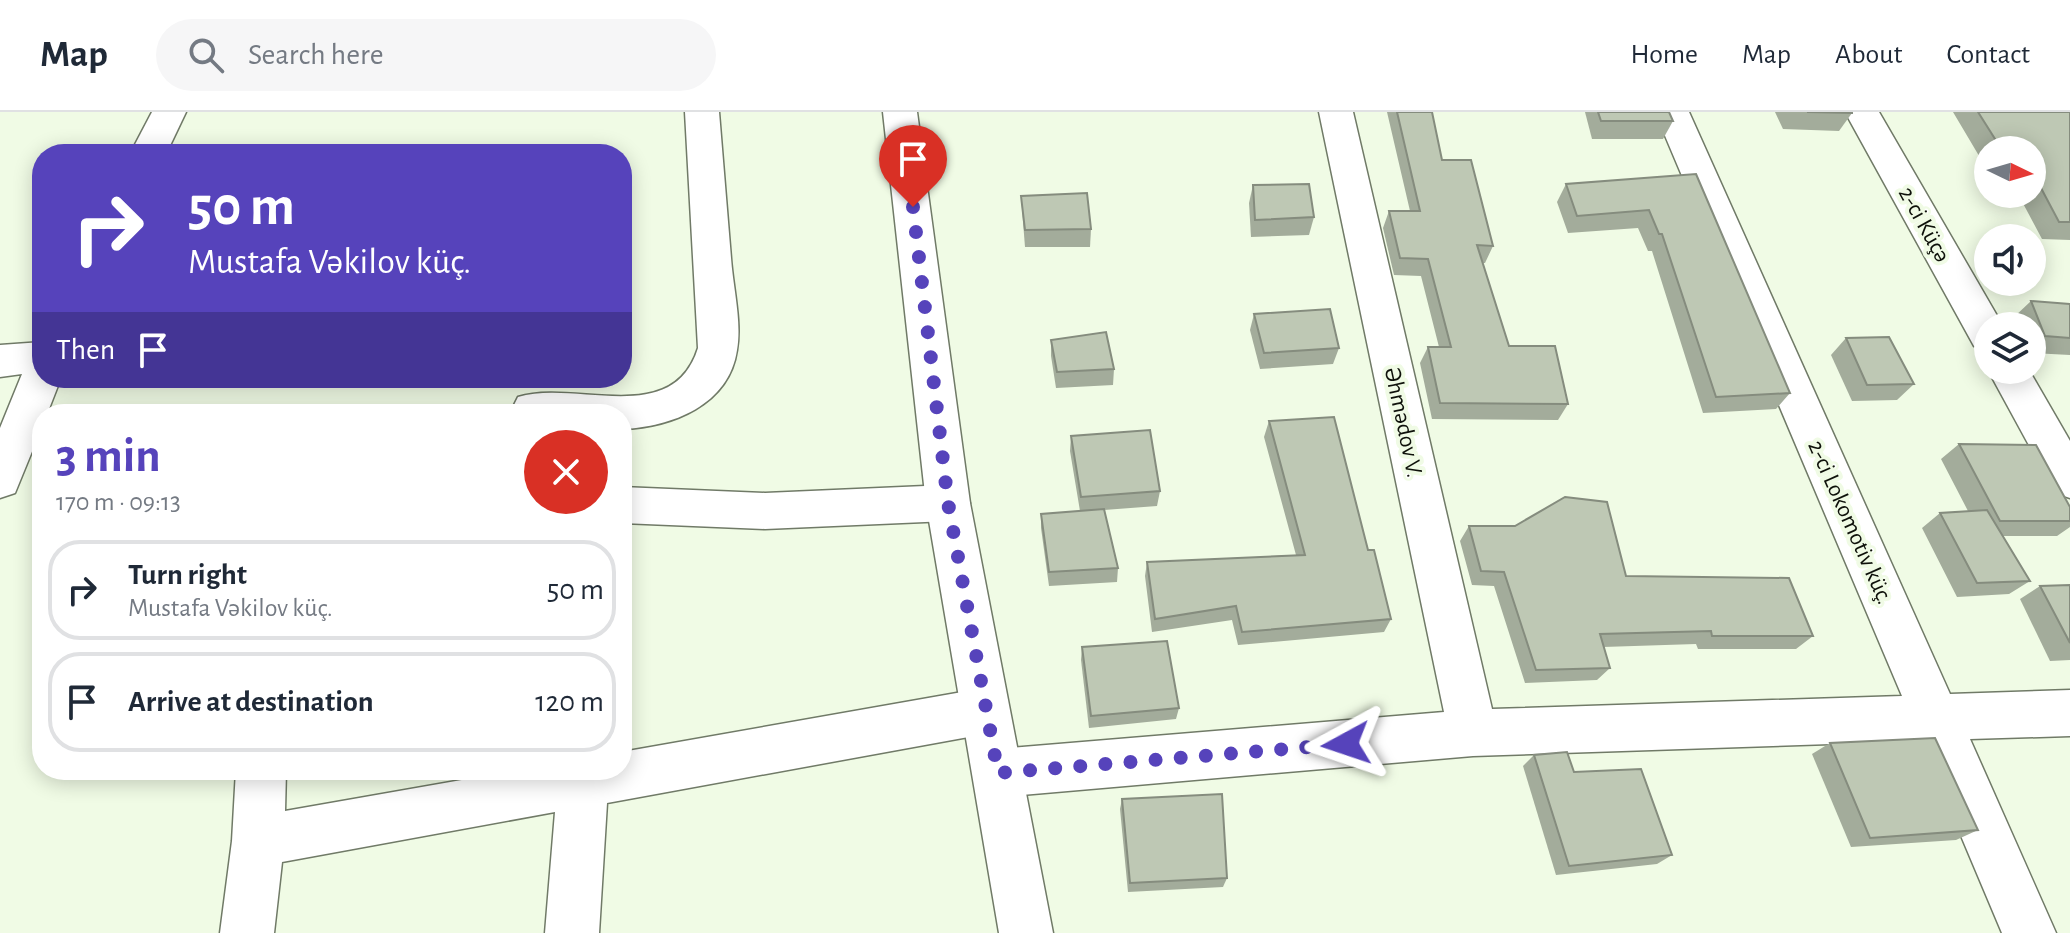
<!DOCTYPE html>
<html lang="en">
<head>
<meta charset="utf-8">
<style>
  :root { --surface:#fff; --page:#f6f6f7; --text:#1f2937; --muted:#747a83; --line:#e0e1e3; --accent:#5643bb }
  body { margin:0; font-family:"Alegreya Sans",sans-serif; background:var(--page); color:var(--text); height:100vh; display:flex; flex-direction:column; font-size:30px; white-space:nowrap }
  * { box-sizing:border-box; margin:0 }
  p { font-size:26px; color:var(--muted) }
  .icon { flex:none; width:44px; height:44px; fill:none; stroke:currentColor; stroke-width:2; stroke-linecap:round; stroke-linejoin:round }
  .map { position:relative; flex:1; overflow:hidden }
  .sheet { position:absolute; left:32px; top:292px; width:600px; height:376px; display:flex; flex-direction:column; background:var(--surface); border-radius:32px; box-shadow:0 4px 20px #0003 }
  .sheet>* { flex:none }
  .hud { position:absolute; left:32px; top:32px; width:600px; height:244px; border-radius:32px; box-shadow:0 4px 20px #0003; background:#5643bb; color:#fff; overflow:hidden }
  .needle { width:52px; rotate:95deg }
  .controls { position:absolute; left:1974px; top:24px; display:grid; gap:16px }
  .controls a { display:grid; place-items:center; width:72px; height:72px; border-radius:50%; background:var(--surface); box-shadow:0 4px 20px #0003; font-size:40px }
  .pin { position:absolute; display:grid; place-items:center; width:68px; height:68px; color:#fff; margin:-82px -34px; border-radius:50% 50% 50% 0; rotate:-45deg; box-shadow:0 0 8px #0007 }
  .pin .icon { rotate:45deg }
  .me { position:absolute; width:88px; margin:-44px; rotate:265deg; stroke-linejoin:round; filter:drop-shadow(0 0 6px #0008) }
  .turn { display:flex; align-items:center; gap:28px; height:168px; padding:0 24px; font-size:36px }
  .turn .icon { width:104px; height:104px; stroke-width:2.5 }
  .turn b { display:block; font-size:56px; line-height:68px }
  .then { display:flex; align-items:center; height:76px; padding:0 24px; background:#0003; gap:16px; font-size:30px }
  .round { display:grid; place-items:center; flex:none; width:84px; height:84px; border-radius:42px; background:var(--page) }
  .overview { display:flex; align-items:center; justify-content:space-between; height:136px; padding:0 24px }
  h1 { font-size:48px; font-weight:700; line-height:60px; color:var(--accent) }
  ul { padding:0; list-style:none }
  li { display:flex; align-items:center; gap:24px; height:100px; margin:0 16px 12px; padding:0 8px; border:4px solid var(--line); border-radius:32px }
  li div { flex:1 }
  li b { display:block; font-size:30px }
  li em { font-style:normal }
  header { display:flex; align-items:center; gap:48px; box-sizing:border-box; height:112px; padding:0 40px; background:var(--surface); border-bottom:2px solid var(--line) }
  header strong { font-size:38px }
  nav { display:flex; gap:44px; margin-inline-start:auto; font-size:28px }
  .search { width:560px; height:72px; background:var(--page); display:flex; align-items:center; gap:20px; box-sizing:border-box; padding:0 28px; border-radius:44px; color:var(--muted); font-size:30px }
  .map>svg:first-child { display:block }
</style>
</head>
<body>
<header>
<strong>Map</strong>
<div class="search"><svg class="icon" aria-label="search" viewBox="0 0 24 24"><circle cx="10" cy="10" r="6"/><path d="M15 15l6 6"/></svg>Search here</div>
<nav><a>Home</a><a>Map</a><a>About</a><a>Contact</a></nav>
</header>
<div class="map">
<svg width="2070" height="821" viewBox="0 0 2070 821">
  <rect width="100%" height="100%" fill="#f0fbe5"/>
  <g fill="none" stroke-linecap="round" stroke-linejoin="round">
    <defs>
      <g id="street">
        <polygon points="152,0 186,0 166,42 130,42"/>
        <path d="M685,0h34c4,49 8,98 12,146 2,29 11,64 6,92 -8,55 -65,77 -115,79v-15h-107l-3,-5 6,-12c57,-18 155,32 180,-49z"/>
        <polygon points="1319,0 1353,0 1492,597 1902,584 1655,0 1689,0 1950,582 2070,578 2070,624 1970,627 2056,821 2002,821 1921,629 1473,644 998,685 980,678 973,661 980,644 998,637 1444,600"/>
        <polygon points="1845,0 1879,0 2003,214 1988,214 1988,238 1974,234"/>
        <polygon points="42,230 42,266 61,266 47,302 42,302 42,315 15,381 0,386 0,316 22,262 0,265 0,233"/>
        <polygon points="1988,258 2029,258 2070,329 2070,386 2055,381"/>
        <polygon points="948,373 963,378 970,391 963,404 948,409 765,417 622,411 622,375 765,381"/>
        <polygon points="985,576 1002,583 1009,599 1002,615 985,622 607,691 599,821 545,821 555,700 282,750 274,821 220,821 232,729 236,658 286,658 285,699 518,658 622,658 622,640"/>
      </g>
      <polygon id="secondary" points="883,0 917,0 970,391 1053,821 999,821 926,391"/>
    </defs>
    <use href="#street" stroke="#707a67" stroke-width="3"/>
    <use href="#secondary" stroke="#707a67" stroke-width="3"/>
    <use href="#street" fill="#fff" fill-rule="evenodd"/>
    <use href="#secondary" fill="#fff" fill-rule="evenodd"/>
  </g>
  <g fill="#a3ac9b">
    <polygon points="1387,0 1432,0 1442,48 1493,134 1485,151 1482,151 1509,234 1568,292 1558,308 1432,307 1420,251 1428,235 1439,235 1421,164 1394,163 1383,116 1389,99 1410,99"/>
    <polygon points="1585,0 1669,0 1673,9 1663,27 1592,27"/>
    <polygon points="1775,0 1852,0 1852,1 1839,19 1783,17"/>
    <polygon points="1953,0 2070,0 2070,128 2042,127 2018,82 2032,82 2032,38 1988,38 1988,59"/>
    <polygon points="1696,62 1790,281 1776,297 1703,301 1652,139 1648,139 1638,116 1568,121 1557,90 1566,72"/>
    <polygon points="1253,73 1314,105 1309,123 1251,125 1249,91"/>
    <polygon points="1021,84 1091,117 1090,135 1025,135"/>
    <polygon points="2031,189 2070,192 2070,243 2032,241 2032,214 2016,214 2013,206"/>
    <polygon points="1254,202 1339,236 1333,252 1260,257 1250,218"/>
    <polygon points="1846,226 1914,272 1897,288 1852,289 1831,243"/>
    <polygon points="1051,228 1114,257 1113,273 1056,276 1051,244"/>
    <polygon points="1269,309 1368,438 1391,507 1384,520 1238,533 1232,508 1152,520 1145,464 1147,450 1296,443 1264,325"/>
    <polygon points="1071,324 1160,379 1157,394 1104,398 1118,456 1117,470 1049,474 1041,416 1041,402 1080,399 1070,339"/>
    <polygon points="1959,332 2070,395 2070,415 2057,424 2003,424 2030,469 2009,482 1957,485 1922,416 1940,401 1968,399 1941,347"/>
    <polygon points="1469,414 1626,464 1813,524 1796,537 1698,537 1696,532 1603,535 1610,556 1597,568 1525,571 1494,474 1472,473 1460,429"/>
    <polygon points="2070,473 2070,548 2050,549 2020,487 2040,474"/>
    <polygon points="1082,535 1179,596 1176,607 1089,616 1081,548"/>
    <polygon points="1830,631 1978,718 1956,728 1851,735 1812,642"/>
    <polygon points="1534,643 1574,660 1672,743 1657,752 1556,763 1523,654"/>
    <polygon points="1122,687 1227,766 1223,775 1128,780 1120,697"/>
  </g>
  <g fill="#bec8b4" stroke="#858c7e" stroke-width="2">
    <polygon points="1397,0 1432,0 1442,48 1471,48 1493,134 1477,133 1509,234 1555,234 1568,292 1440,291 1428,235 1451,235 1428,147 1400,146 1389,99 1420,99"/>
    <polygon points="1598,0 1669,0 1673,9 1601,9"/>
    <polygon points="1807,0 1852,0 1852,1"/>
    <polygon points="1978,0 2070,0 2070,110 2059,110 2032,59 2032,38 2002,38"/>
    <polygon points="1696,62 1790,281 1716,285 1662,122 1659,122 1649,98 1577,104 1566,72"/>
    <polygon points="1309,72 1314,105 1255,108 1253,73"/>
    <polygon points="1087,81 1091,117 1025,118 1021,84"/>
    <polygon points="2031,189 2070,192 2070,226 2045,224"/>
    <polygon points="1330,197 1339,236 1264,241 1254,202"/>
    <polygon points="1106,220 1114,257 1057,260 1051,228"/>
    <polygon points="1889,225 1914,272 1867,273 1846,226"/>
    <polygon points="1334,305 1368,438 1374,438 1391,507 1242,520 1236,494 1155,507 1147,450 1305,443 1269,309"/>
    <polygon points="1150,318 1160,379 1081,385 1071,324"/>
    <polygon points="1959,332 2036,333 2070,395 2070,409 2000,409"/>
    <polygon points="1565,385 1607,390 1626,464 1789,466 1813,524 1712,524 1711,519 1600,522 1610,556 1536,558 1504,460 1481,459 1469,414 1515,414"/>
    <polygon points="1104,397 1118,456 1049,460 1041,402"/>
    <polygon points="1987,398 2030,469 1977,471 1940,401"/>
    <polygon points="2070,473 2070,531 2040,474"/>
    <polygon points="1167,529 1179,596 1091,604 1082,535"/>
    <polygon points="1935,626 1978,718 1870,726 1830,631"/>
    <polygon points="1567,640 1574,660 1641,657 1672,743 1569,754 1534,643"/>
    <polygon points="1222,682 1227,766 1130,771 1122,687"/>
  </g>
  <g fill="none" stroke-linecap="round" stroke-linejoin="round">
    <polyline stroke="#5643bb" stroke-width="14" stroke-dasharray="0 25.2" points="913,95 948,391 998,661 1346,632"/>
  </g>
  <g text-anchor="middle" stroke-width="8" stroke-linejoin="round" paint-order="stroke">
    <g font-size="24" fill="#0e110a" stroke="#f0fbe5">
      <text transform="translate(1925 112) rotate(61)" y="8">2-ci Küçə</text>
      <text transform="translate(1404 310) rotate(78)" y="8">Əhmədov V.</text>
      <text transform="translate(1851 410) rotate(66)" y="8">2-ci Lokomotiv küç.</text>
    </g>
  </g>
</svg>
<div class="controls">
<a><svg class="needle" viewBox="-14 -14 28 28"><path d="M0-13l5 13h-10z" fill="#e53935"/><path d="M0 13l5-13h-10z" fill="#747a83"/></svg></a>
<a><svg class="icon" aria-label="sound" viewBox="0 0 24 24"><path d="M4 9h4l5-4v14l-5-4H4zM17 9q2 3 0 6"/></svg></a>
<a><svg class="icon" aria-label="layers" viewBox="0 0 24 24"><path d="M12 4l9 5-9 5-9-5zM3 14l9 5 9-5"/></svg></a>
</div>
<div class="pin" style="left:913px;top:95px;background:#d93025"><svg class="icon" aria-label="arrive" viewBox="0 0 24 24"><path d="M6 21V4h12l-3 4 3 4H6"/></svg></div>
<svg class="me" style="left:1346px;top:632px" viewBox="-20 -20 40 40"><path d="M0-17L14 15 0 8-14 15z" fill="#5643bb" stroke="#fff" stroke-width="4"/></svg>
<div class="hud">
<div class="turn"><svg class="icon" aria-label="right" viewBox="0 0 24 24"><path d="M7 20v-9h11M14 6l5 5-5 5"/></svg><div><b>50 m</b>Mustafa Vəkilov küç.</div></div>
<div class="then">Then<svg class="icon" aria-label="arrive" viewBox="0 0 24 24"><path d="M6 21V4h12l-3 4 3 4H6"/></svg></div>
</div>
<section class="sheet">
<div class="overview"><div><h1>3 min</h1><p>170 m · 09:13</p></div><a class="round" style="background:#d93025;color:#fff"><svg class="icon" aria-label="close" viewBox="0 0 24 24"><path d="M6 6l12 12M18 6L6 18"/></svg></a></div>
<ul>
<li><svg class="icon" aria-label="right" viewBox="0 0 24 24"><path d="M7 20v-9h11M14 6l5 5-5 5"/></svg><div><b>Turn right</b><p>Mustafa Vəkilov küç.</p></div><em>50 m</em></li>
<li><svg class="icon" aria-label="arrive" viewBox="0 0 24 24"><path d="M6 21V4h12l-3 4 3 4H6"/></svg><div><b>Arrive at destination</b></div><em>120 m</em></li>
</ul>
</section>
</div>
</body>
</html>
